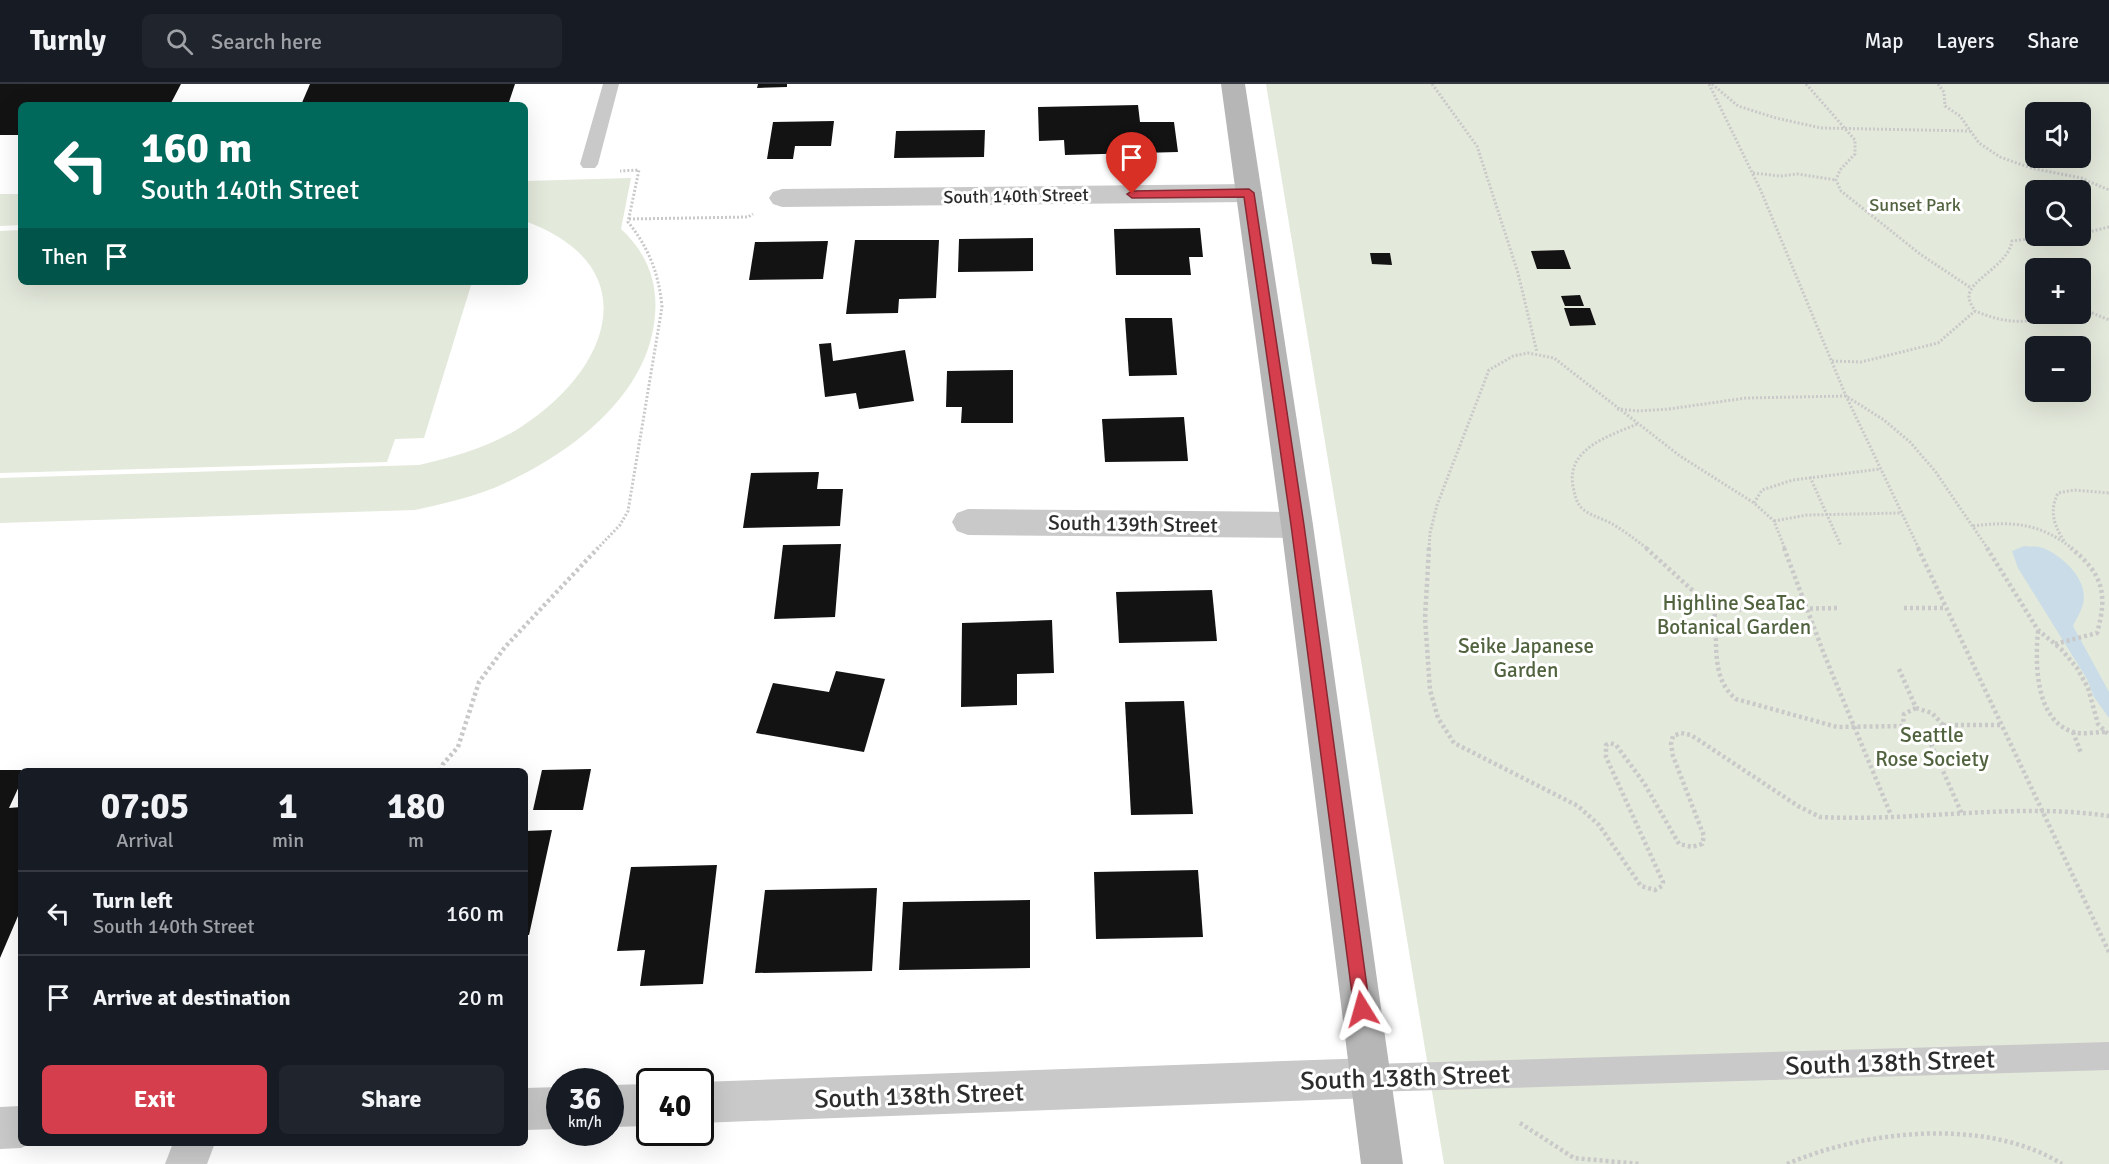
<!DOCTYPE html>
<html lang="en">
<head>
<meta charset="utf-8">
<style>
  :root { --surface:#171b24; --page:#20242c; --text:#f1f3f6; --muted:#9ea1a6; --line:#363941; --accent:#d43e4d }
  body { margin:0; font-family:Signika,sans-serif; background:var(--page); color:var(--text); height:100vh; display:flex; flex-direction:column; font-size:22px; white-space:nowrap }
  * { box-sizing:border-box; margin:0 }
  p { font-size:20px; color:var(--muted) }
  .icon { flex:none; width:33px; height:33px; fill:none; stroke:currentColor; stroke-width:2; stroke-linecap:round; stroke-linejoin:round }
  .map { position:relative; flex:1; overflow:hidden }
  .details { position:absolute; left:18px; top:684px; width:510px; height:378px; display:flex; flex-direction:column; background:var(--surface); border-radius:9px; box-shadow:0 6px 24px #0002 }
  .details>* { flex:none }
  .top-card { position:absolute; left:18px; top:18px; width:510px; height:183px; border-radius:9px; box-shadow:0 6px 24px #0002; background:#00695c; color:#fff; overflow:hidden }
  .fabs { position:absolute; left:2025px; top:18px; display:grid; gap:12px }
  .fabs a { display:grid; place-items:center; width:66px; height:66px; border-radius:9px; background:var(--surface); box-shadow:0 6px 24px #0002; font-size:30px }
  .speed { position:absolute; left:546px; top:984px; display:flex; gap:12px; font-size:30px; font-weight:700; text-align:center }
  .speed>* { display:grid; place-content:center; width:78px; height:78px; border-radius:50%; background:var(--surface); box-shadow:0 6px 24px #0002; line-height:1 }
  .speed small { font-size:15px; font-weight:400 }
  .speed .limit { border:3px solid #111; border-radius:9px; background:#fff; color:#111 }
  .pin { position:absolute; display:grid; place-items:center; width:51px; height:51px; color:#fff; margin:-62px -26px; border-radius:50% 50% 50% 0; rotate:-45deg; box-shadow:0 0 6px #0007 }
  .pin .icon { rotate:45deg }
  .me { position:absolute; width:66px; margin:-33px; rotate:352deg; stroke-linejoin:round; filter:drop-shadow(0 0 4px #0008) }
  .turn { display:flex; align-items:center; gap:21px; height:126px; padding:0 24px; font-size:27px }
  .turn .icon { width:78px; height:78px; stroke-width:2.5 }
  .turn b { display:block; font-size:42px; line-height:51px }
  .then { display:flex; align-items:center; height:57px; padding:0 24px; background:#0003; gap:12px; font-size:22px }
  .eta { display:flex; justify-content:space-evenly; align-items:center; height:102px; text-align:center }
  .eta b { font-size:36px; font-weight:800; line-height:42px }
  .button { display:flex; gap:12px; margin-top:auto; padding:12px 24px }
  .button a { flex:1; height:69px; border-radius:9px; background:var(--accent); color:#fff; font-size:24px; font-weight:800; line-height:69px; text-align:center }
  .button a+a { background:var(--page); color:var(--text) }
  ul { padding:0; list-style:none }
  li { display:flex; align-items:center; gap:18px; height:84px; padding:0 24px; border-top:2px solid var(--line) }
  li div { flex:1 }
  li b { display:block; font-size:22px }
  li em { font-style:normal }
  header { display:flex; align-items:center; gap:36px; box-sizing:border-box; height:84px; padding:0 30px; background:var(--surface); border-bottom:2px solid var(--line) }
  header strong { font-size:28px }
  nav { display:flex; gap:33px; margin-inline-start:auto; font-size:21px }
  .search { width:420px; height:54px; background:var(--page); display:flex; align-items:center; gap:15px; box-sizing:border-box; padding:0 21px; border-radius:9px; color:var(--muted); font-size:22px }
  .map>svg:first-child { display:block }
</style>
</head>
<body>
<header>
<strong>Turnly</strong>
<div class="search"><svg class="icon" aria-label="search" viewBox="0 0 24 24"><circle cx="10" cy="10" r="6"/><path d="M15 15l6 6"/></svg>Search here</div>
<nav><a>Map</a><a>Layers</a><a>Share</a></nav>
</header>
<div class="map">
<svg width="2109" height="1080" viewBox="0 0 2109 1080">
  <rect width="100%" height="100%" fill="#fff"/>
  <g fill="#e3e9db" fill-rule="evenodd">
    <path d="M1266,0h843v1080h-665zM2036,28h44v46h-44zM2036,106h44v46h-44zM2036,184h44v46h-44zM2036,262h44v46h-44z"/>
    <path d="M631,94l-10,51c25,23 37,52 34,86 -6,83 -90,143 -161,173 -25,10 -52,16 -79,22l-415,13v-45l419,-13c35,-8 71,-18 102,-38 90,-58 127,-161 4,-206v-40z"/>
    <polygon points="0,110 21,110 21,141 0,142"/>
    <polygon points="21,146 21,198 472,198 424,354 395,355 387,378 0,389 0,147"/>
  </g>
  <path fill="#c9dce7" d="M2024,462c6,1 13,0 19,2 20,8 46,32 40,56 -2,8 -7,15 -10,22l36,66v26l-15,-21 -7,-18 -69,-111 -6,-17z"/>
  <g fill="#131313">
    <polygon points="0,0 181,0 170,21 21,21 21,51 0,51"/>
    <polygon points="310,0 515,0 508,21 301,21"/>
    <polygon points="758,0 787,0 787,3 757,4"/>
    <polygon points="1138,21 1140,38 1174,38 1178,68 1065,71 1064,56 1039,57 1038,23"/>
    <polygon points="834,37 831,62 795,62 793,75 767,75 773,38"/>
    <polygon points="985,46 984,73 894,74 896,47"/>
    <polygon points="1200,144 1203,173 1189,173 1191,191 1116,191 1114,145"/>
    <polygon points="1033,154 1033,187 958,188 959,155"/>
    <polygon points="855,156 939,156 936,214 899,215 898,229 846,230"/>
    <polygon points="828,157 823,195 749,196 755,158"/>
    <polygon points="1564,166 1571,185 1537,185 1531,167"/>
    <polygon points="1370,169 1390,169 1392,181 1372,180"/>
    <polygon points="1580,211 1584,222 1565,222 1561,212"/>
    <polygon points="1564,224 1590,224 1596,241 1570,242"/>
    <polygon points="1125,234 1172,234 1177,291 1129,292"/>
    <polygon points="831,259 833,277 905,266 914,317 859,325 856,309 825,313 819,260"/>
    <polygon points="1013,286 1013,339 961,339 962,323 946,323 947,287"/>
    <polygon points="1184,333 1188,377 1105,378 1102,335"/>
    <polygon points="819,388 817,405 843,405 840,442 743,444 751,389"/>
    <polygon points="841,460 835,533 774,535 783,461"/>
    <polygon points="1212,506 1217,557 1119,559 1116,508"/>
    <polygon points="1052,536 1054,589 1017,590 1017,621 961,623 962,539"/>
    <polygon points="836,587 885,595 864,668 756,649 773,599 829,608"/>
    <polygon points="1184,617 1193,730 1131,731 1125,618"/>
    <polygon points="591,685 583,726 533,726 542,686"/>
    <polygon points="0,686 21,686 21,698 9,724 21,723 21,825 0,874"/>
    <polygon points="552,746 529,851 525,851 525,747"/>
    <polygon points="717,781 703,900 640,902 645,866 617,867 631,783"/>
    <polygon points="1198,786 1203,853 1096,855 1094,788"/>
    <polygon points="877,804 872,887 755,889 765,806"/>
    <polygon points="1030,816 1030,884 899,886 903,818"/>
  </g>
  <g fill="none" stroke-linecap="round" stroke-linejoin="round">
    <g stroke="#c9c9c9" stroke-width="3" stroke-dasharray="2 2" stroke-linecap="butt">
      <polyline points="1432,0 1477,62 1518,189 1537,268"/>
      <polyline points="1709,0 1761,107 1846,312 1919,465"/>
      <polyline points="1712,0 1738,22 1776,34 1821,44 1970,47"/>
      <polyline points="1806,0 1855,56 1855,70 1840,86 1836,96 1841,107 1920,170 1971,204"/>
      <polyline points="1938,0 1944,8 1945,22 1960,32 1979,59 2000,73 2031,84 2081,94 2109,106"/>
      <polyline points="1753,89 1780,92 1798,90 1836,96"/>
      <polyline points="629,135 748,133 753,130"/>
      <polyline points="2080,150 2109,143"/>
      <path d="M2036,151l-8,4 -16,2c-4,25 -44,39 -43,56 0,5 4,10 6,14 26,11 51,15 77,3"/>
      <polyline points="2060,152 2075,152"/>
      <polyline points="2080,227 2090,228 2109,236"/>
      <polyline points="1832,277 1861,278 1938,259 1975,227"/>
      <polyline points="1617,325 1639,327 1669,325 1746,314 1846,312 1884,336 1910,358 1935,387 1988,465"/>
      <path d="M1637,340c-27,12 -71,24 -64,62 2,9 3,18 11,24 9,7 21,9 30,15 12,7 23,16 34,24"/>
      <polyline points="1810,393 1841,462"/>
      <polyline points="1754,419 1762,406 1793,396 1881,385"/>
      <polyline points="1774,437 1807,431 1901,429"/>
      <path d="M1973,442c40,-5 67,-3 100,23"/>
      <path d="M2064,457c-10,-16 -15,-30 -6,-48l16,-3 35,3"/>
      <path d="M597,465l23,-24 8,-14 34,-204c-3,-33 -13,-59 -34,-85l11,-52 -19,1"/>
      <polyline points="1429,465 1430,449 1437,421 1489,286 1513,272 1528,269 1554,274 1680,372 1754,419 1774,437 1785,465"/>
    </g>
    <g stroke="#c9c9c9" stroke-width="4.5" stroke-dasharray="3 3" stroke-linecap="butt">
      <path d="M1429,464l-4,70 5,72 8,28 16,25 124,63 21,19 42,61 14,4 7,-4 1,-4 -57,-125v-12l4,-2 6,2 28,38 35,61 13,3 10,-3 2,-8 -31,-80 -2,-12 2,-8 8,-3 10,2 107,71 22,11c96,5 194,-15 289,-1"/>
      <path d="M1646,464l68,62c5,31 -5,67 22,89l101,28 67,-1"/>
      <polyline points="1784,464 1824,570 1891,731"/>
      <polyline points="1918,464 2109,868"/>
      <polyline points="1987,464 2038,546 2061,565 2077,584 2088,604 2098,640 2109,651"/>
      <polyline points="1904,524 1945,524"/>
      <polyline points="1714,526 1840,524"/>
      <path d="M2038,547c-3,32 -3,89 35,101 10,3 22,0 33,0"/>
      <path d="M2055,560l42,-11c11,-39 6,-59 -26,-85"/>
      <polyline points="1899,585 1916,624"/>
      <path d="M1916,624l16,5 11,12 -1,13 -4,4c-18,2 -38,-7 -34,-28z"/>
      <polyline points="1943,641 2001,641"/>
      <polyline points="2073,648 2081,669"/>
      <polyline points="1931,660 1962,730"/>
      <polyline points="441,687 443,680 458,663 479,598 505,563 598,464"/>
      <polyline points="1520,1039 1574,1074 1640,1080"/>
      <path d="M1787,1080c78,-34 200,-47 275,0"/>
    </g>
    <g fill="#c9c9c9" fill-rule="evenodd">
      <polygon points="603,0 619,0 598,80 595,84 583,84 580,80"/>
      <polygon points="2109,958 2109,986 1371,1008 1361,1004 1357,994 1361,984 1371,980"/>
    </g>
    <g fill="#c9c9c9" fill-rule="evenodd">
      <polygon points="1249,100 1258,103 1262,109 1258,115 1249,118 782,123 773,120 769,114 773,108 782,105"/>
      <polygon points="968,425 1297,428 1308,432 1313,441 1308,450 1297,454 968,451 957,447 952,438 957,429"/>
      <polygon points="1371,974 1385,980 1391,994 1385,1008 1371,1014 700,1039 700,998"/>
      <polygon points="650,1000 650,1042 610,1043 610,1001"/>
      <polygon points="560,1003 560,1045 525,1046 525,1004"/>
      <polygon points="21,1022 21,1059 32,1059 21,1064 0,1065 0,1023"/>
      <polygon points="173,1059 215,1059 207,1080 165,1080"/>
    </g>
    <polygon fill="#b6b6b6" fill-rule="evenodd" points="1221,0 1245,0 1313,441 1403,1080 1361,1080 1281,441"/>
  </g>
  <polygon fill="#d43e4d" stroke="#8a2832" stroke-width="1.5" points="1249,105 1254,109 1304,441 1370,925 1368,930 1362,933 1356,930 1354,925 1291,441 1244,113 1132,114 1127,110 1132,107"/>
  <g text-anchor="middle" stroke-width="6" stroke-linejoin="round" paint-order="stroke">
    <g font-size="18" fill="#2c2c2c" stroke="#fff">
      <text transform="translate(1016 112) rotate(-1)" y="6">South 140th Street</text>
    </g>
    <g font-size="18" fill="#51633e" stroke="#fff">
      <text x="1915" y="127">Sunset Park</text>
    </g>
    <g font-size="21" fill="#2c2c2c" stroke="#fff">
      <text transform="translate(1133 440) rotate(1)" y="7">South 139th Street</text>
    </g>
    <g font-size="21" fill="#51633e" stroke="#fff">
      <text x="1734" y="526">Highline SeaTac<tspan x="1734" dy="24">Botanical Garden</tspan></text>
      <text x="1526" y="569">Seike Japanese<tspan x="1526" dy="24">Garden</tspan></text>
      <text x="1932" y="658">Seattle<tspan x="1932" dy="24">Rose Society</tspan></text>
    </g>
    <g font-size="26" fill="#2c2c2c" stroke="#fff">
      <text transform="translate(1890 978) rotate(-2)" y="9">South 138th Street</text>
      <text transform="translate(1405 993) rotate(-2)" y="9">South 138th Street</text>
      <text transform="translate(919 1011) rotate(-2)" y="9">South 138th Street</text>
    </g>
  </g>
</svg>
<div class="fabs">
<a><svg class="icon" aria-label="sound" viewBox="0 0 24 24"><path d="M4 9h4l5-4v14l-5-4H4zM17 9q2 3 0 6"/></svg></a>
<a><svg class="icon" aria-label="search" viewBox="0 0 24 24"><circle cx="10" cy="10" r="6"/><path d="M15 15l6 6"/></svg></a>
<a>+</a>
<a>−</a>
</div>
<div class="speed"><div>36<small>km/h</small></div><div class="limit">40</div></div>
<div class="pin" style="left:1132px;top:110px;background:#d93025"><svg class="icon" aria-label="arrive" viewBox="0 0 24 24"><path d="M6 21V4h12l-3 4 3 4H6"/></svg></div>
<svg class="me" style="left:1362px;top:925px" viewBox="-20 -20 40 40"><path d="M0-17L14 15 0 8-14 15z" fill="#d43e4d" stroke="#fff" stroke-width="4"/></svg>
<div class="top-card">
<div class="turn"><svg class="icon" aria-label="left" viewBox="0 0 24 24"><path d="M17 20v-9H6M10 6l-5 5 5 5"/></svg><div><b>160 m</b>South 140th Street</div></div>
<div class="then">Then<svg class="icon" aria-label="arrive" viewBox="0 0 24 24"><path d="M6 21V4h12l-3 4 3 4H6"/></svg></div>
</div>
<section class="details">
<div class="eta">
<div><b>07:05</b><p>Arrival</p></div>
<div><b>1</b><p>min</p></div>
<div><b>180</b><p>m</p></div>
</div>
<ul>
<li><svg class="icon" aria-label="left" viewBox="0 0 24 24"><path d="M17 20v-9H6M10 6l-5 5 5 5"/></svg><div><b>Turn left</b><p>South 140th Street</p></div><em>160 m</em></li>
<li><svg class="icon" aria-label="arrive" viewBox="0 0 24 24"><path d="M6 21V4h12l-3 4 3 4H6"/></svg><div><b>Arrive at destination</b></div><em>20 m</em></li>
</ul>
<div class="button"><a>Exit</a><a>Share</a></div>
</section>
</div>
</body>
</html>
